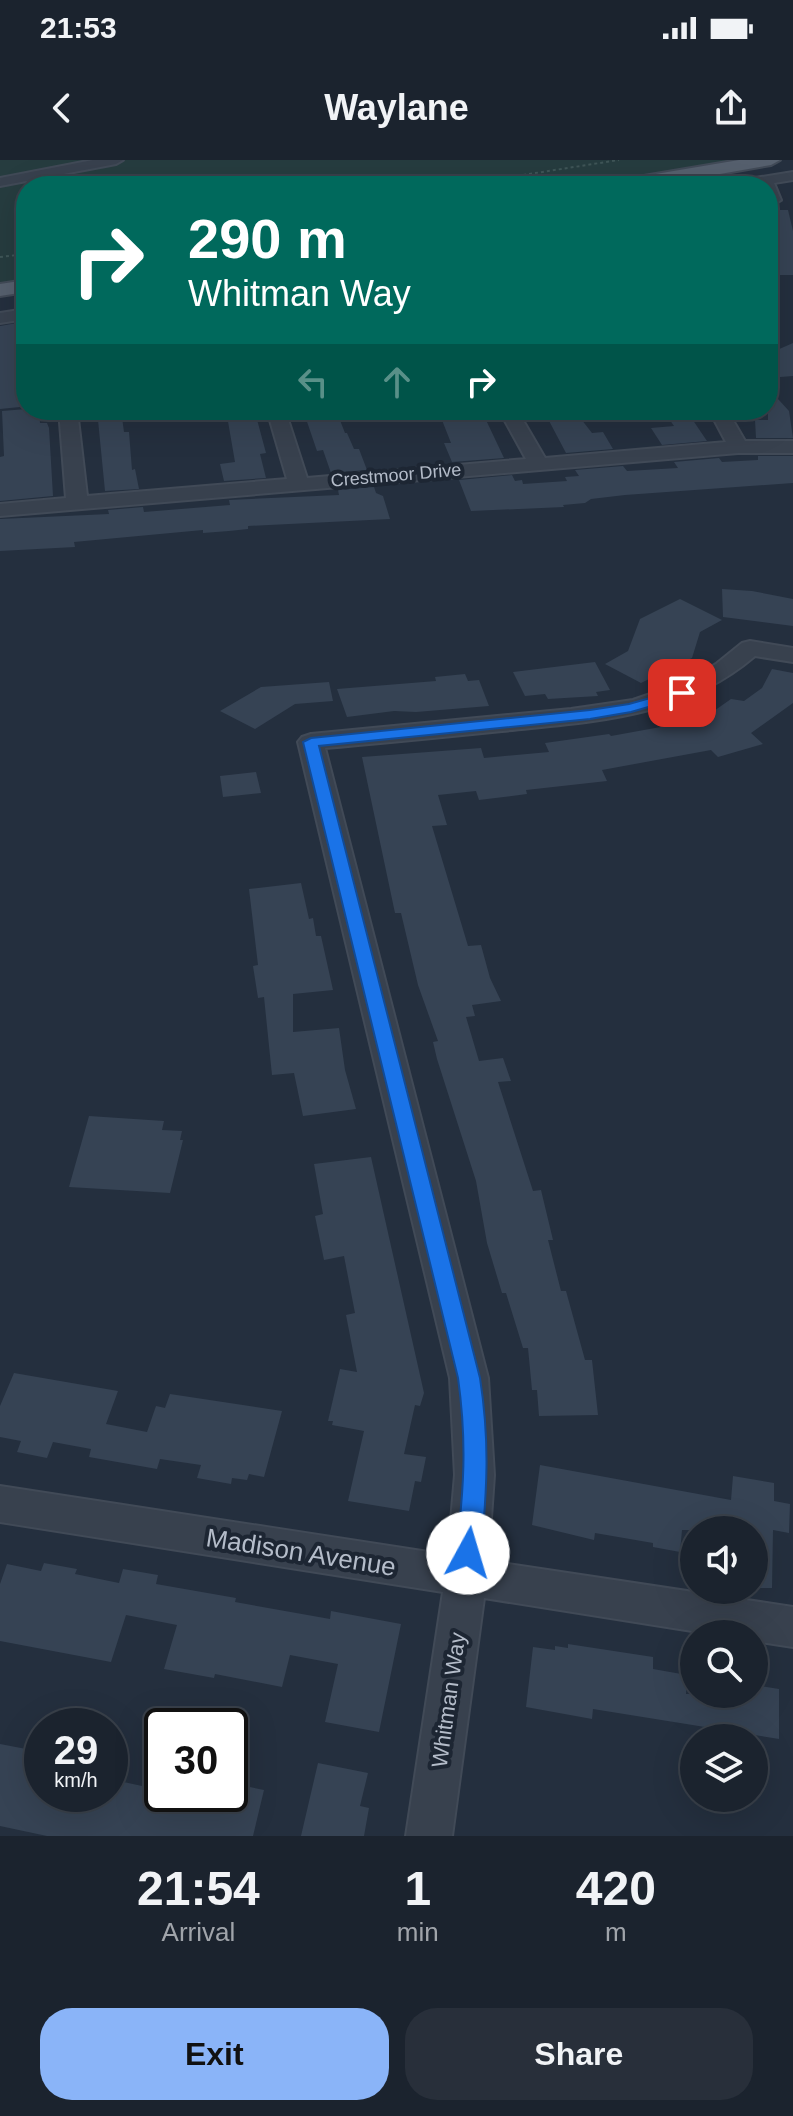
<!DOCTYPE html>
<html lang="en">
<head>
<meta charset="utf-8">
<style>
  :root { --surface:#1b232e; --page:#282f3a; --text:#f1f3f6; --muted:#a0a4aa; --line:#39404a; --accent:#8ab4f8 }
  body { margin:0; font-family:Arial,sans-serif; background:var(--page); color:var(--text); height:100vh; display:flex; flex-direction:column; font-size:30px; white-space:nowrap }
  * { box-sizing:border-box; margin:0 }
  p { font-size:26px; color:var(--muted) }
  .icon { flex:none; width:44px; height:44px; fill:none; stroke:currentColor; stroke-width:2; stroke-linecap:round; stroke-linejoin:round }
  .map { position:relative; height:1676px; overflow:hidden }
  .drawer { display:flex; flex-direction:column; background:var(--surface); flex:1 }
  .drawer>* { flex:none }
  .guide { position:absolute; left:16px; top:16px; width:762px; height:244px; border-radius:32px; box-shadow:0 8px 32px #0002,0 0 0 2px var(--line); background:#00695c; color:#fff; overflow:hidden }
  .tools { position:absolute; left:680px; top:1356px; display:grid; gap:16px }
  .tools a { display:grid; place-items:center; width:88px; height:88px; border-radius:50%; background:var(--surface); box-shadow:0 8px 32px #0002,0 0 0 2px var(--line); font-size:40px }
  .speed { position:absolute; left:24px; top:1548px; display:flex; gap:16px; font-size:40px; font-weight:700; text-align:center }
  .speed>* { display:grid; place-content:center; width:104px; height:104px; border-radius:50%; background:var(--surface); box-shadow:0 8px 32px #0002,0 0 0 2px var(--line); line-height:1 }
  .speed small { font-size:20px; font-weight:400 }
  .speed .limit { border:4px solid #111; border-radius:12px; background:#fff; color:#111 }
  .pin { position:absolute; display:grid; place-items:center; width:68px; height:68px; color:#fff; margin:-34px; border-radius:16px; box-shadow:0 4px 12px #0006 }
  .me { position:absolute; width:88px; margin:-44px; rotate:6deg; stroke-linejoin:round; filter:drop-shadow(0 0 6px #0008) }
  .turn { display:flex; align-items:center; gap:28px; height:168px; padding:0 40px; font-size:36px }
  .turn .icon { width:104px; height:104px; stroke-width:2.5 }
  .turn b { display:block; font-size:56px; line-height:68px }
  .lanes { display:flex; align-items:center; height:76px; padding:0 40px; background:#0003; justify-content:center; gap:40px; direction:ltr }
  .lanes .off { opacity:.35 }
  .eta { display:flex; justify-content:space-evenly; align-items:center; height:136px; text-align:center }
  .eta b { font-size:48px; font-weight:700; line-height:56px }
  .primary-button { display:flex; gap:16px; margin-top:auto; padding:16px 40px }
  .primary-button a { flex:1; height:92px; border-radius:32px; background:var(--accent); color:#111; font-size:32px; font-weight:700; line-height:92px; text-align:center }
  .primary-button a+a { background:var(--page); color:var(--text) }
  .status { display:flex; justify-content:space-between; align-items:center; height:56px; padding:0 40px; background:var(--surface); direction:ltr }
  .status svg { height:22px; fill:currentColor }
  header { display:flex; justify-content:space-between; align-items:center; height:104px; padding:0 40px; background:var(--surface); font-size:36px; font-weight:700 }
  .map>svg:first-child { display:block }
</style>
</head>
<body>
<div class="status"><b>21:53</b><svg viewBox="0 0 49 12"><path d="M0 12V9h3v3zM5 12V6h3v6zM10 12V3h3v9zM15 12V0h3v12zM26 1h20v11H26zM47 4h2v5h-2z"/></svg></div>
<header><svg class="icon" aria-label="back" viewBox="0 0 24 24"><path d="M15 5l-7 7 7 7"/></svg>Waylane<svg class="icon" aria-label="share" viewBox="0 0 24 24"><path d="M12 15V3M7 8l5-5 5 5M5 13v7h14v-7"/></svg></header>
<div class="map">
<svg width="793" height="1676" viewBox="0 0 793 1676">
  <rect width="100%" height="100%" fill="#242f3e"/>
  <polygon fill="#263c3f" points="0,0 771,0 620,26 26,26 26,126 0,130"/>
  <g fill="#364354">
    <polygon points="768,50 788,50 793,71 793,115 776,115 773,111 768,84"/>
    <polygon points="17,163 17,168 26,167 26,208 19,210 20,247 0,249 0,166"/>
    <polygon points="793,183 793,216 768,218 768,194"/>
    <polygon points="768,228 789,251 793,278 756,278 755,260 768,260"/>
    <polygon points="26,249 39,250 40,263 47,263 49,268 53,336 0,341 0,297 4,296 2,251"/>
    <polygon points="97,250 121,250 124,272 129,272 132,310 135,309 139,329 105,331"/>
    <polygon points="226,250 255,252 266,293 260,294 266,318 224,321 220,304 235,302"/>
    <polygon points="303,250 336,250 345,273 347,273 354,289 359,289 367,310 331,313 323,290 317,291"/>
    <polygon points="438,250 473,250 477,260 486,260 504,298 452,302 444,283 451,283"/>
    <polygon points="548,250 574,250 592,273 603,272 613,289 566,293 547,257 553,257"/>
    <polygon points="663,250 686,250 707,281 662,285 651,268 674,266"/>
    <polygon points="758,296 793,296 793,323 625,335 591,339 585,343 563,345 564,347 471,351 459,320 512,315 515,321 522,320 523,324 567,321 565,317 579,316 575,310 623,306 627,311 678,308 674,302 719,298 722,302 758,300"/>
    <polygon points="374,327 376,333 383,336 390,359 248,366 248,369 229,371 203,373 203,370 74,382 75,387 0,391 0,359 109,354 108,350 143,347 144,352 230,345 229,340 339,335 338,330"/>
    <polygon points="722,429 752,431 793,439 793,466 723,457"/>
    <polygon points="680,439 722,460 700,472 692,498 641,523 605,504 628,491 640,459"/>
    <polygon points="595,502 610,530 596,532 598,536 548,539 545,534 525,536 513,512"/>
    <polygon points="772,509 793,513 793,543 751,573 763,584 718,597 711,590 602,610 607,621 526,630 527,634 479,640 476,631 438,635 447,665 432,666 468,786 481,785 490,818 501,841 472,845 475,856 466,857 479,901 503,898 511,921 498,922 533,1031 541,1030 553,1080 548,1080 561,1131 566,1131 585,1200 592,1200 598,1255 539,1256 537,1230 532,1230 528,1188 523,1188 506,1133 502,1133 487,1083 476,1021 437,899 433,882 438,881 418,825 401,753 395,753 362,597 481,588 484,598 549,592 545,583 609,574 611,576 677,564 674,561 695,555 701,560 731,539 744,541 762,528"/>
    <polygon points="465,514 468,521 479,520 489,546 416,552 394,551 347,557 337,529 436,521 435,517"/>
    <polygon points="329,522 333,541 295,544 255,569 220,551 261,527"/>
    <polygon points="256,612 261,633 223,637 220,616"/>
    <polygon points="301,723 309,759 313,758 316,776 321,776 333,830 293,834 293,872 339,868 345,910 356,949 303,956 294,913 272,915 264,837 258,838 253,806 258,805 249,729"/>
    <polygon points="89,956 164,961 162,970 182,971 180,980 183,980 170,1033 69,1027"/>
    <polygon points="371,997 424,1233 420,1246 415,1245 404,1294 426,1297 421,1322 415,1321 409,1351 348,1341 364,1271 332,1265 333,1261 328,1261 340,1209 357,1212 346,1155 355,1153 344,1096 324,1100 315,1056 323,1054 314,1004"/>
    <polygon points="14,1213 118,1231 106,1264 147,1272 156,1246 165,1248 170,1234 282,1251 264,1317 249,1314 247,1320 232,1318 231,1324 197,1318 201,1305 160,1299 157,1309 89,1297 91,1289 53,1282 47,1298 17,1292 21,1281 0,1277 0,1246"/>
    <polygon points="540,1305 731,1340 733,1316 774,1323 774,1341 790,1344 789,1373 773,1370 772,1428 754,1428 754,1370 682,1370 680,1392 653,1387 653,1383 595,1373 594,1380 532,1365"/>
    <polygon points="44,1403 77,1409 75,1414 119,1423 123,1409 158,1415 156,1424 236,1438 235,1442 330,1459 331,1451 401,1464 379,1572 325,1562 338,1504 290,1495 282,1527 215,1514 214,1518 164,1509 177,1465 126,1455 111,1502 0,1481 0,1424 7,1404 41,1411"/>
    <polygon points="568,1484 653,1497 653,1509 687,1515 686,1534 754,1534 754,1525 779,1529 779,1579 593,1549 592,1559 526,1547 533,1487 555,1490 555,1486 568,1488"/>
    <polygon points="156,1577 162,1578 162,1634 230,1634 230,1623 264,1630 253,1676 47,1676 0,1666 0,1584 42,1592 42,1634 110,1634 110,1619 142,1626"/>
    <polygon points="318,1603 368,1613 360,1646 369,1648 364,1676 301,1676"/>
  </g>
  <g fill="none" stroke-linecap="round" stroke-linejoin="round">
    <defs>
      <g id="minor">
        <polygon points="93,0 123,0 116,4 0,26 0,18"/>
        <polygon points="793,12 793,20 774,23 781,40 774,44 768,42 768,26 723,26 730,22"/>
        <polygon points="26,149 26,159 0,163 0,153"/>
        <polygon points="59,250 77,250 87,336 287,319 267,250 285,250 307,318 526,299 499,250 517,250 545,298 726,282 709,250 727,250 745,281 793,281 793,293 738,293 0,356 0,344 66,338"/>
        <path d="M750,481l43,7v14l-38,-6c-74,63 -161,65 -253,75 -59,6 -118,12 -177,17l163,630 6,97 -6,86 305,46v40l-39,-6v-7h-43l-227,-36 -32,238h-46l37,-244 -443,-70v-36l448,69 7,-80 -5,-97 -152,-636 4,-5 9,-3 260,-25 62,-9 55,-19 28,-17 26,-21z"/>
      </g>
      <g id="major">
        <polygon points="739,0 780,0 771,5 652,26 611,26 620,20"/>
        <polygon points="26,120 26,132 0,136 0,124"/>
      </g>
    </defs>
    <use href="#minor" stroke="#414a57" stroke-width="4"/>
    <use href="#major" stroke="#414a57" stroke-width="4"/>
    <g stroke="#3f5557" stroke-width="2" stroke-dasharray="3 3" stroke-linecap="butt">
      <polyline points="452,26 619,0"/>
      <polyline points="557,26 602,19"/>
      <polyline points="0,97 26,94"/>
    </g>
    <use href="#minor" fill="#38414e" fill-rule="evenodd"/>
    <use href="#major" fill="#56606e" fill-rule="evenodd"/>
  </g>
  <path fill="#1a73e8" stroke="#114b97" stroke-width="2" d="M682,529l5,1v6l-56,16 -41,7 -271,27 161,632c10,64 7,112 1,175l-4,8 -9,4 -8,-4 -4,-8c8,-63 11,-111 2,-175l-155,-636 8,-4 279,-28 39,-6z"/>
  <g text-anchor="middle" stroke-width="8" stroke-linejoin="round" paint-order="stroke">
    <g font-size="18" fill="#b4bcc9" stroke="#1d2633">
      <text transform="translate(396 315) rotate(-5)" y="6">Crestmoor Drive</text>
    </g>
    <g font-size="22" fill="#b4bcc9" stroke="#1d2633">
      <text transform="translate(448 1540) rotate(-82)" y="8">Whitman Way</text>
    </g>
    <g font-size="26" fill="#b4bcc9" stroke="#1d2633">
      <text transform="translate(301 1392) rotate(9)" y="9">Madison Avenue</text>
    </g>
  </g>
</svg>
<div class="tools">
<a><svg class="icon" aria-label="sound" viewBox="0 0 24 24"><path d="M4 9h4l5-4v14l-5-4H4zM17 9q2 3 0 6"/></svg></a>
<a><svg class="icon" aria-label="search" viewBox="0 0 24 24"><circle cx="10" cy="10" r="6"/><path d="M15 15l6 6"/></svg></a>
<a><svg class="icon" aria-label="layers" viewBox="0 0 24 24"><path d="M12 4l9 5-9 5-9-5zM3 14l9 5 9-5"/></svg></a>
</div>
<div class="speed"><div>29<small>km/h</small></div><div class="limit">30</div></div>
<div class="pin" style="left:682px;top:533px;background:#d93025"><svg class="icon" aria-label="arrive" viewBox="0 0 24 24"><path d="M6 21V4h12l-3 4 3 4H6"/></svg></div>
<svg class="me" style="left:468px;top:1393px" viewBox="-20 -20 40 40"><circle r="19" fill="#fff"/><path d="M0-13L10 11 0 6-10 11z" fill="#1a73e8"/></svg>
<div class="guide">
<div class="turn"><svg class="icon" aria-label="right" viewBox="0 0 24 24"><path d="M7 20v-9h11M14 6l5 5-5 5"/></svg><div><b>290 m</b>Whitman Way</div></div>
<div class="lanes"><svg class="icon off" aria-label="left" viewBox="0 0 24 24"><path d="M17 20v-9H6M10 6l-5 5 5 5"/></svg><svg class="icon off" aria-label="ahead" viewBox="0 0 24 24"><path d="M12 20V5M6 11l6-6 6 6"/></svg><svg class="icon" aria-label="right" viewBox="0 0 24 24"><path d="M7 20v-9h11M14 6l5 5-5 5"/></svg></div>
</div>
</div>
<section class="drawer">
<div class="eta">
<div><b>21:54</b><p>Arrival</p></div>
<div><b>1</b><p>min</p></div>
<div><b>420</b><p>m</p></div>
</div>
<div class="primary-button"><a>Exit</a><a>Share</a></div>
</section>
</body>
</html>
